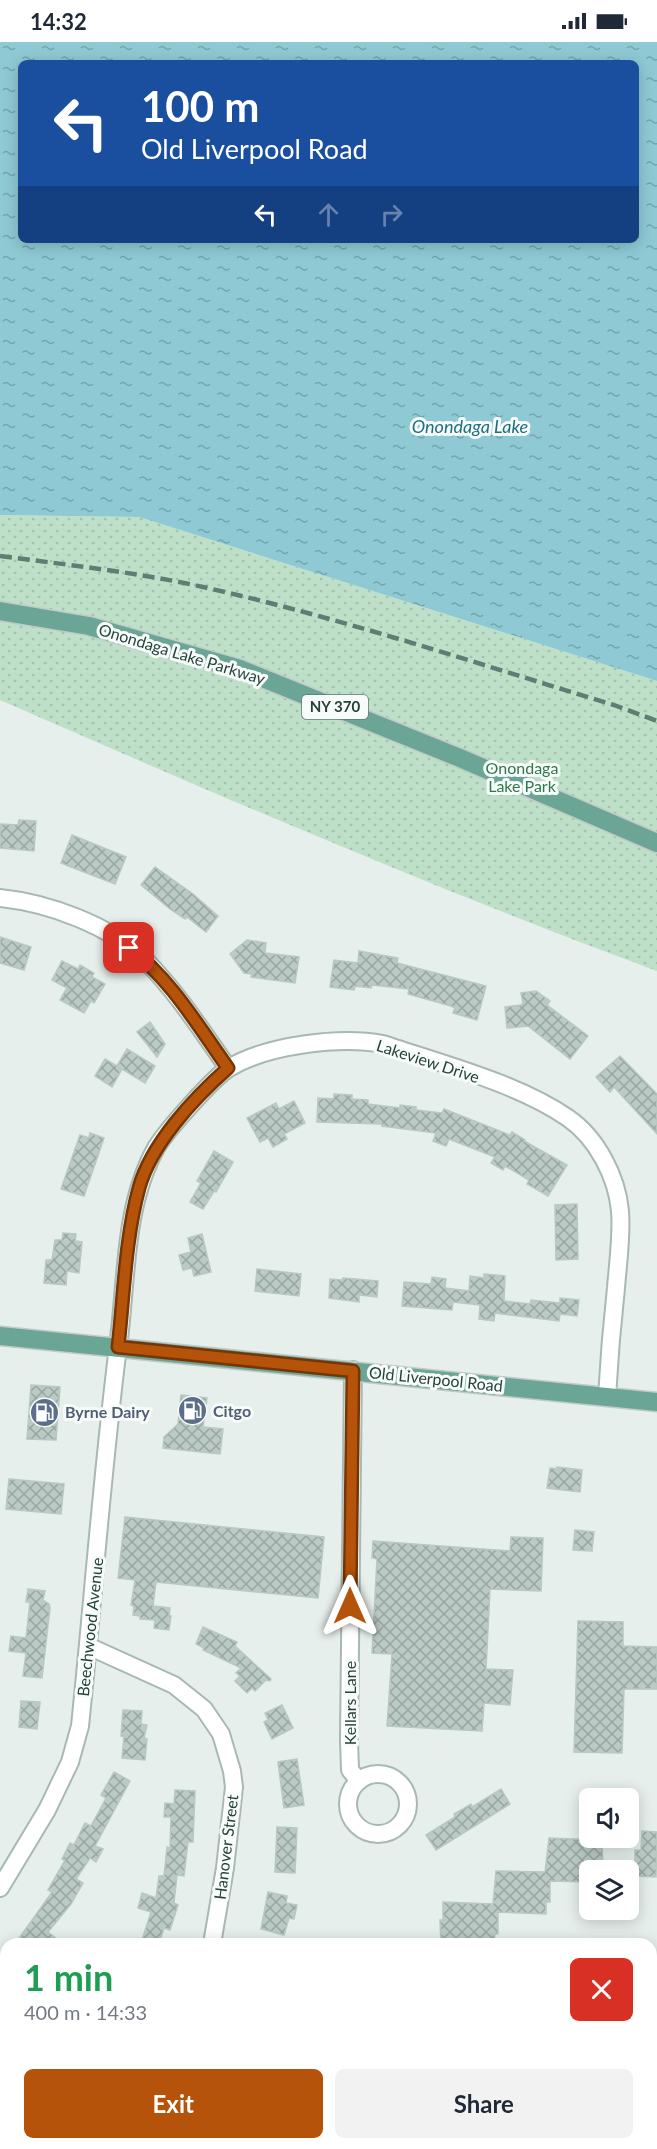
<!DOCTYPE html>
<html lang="en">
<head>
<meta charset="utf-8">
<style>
  :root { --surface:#fff; --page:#f2f2f3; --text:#1f2937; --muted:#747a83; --accent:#b45309 }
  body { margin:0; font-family:Lato,sans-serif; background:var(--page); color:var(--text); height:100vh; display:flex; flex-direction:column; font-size:22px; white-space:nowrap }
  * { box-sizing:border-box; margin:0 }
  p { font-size:20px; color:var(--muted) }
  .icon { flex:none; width:33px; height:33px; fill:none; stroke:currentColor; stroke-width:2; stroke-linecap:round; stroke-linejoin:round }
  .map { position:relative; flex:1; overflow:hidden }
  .drawer { position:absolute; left:0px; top:1896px; width:657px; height:212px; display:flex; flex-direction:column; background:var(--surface); border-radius:18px 18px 0 0; box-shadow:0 3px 15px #0003 }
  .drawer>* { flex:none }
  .banner { position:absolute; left:18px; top:18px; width:621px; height:183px; border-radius:9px; box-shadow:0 3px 15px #0003; background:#1a4fa0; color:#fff; overflow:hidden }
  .tools { position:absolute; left:579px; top:1746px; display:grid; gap:12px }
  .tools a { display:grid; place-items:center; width:60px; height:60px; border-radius:9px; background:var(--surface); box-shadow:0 3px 15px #0003; font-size:30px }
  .pin { position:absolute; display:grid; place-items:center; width:51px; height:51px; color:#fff; margin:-26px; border-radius:12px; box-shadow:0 3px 9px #0006 }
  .me { position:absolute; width:66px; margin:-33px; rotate:0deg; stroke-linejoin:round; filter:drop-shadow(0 0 4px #0008) }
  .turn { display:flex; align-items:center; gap:21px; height:126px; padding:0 24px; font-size:27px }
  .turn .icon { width:78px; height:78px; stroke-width:2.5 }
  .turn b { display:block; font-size:42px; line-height:51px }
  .lanes { display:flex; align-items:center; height:57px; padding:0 24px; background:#0003; justify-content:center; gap:30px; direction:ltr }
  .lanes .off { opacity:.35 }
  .round { display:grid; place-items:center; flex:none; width:63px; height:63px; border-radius:9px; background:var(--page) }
  .overview { display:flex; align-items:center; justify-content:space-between; height:102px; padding:0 24px }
  h1 { font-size:36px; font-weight:700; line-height:45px; color:#1e9e55 }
  .cta { display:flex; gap:12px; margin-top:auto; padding:12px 24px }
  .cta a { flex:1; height:69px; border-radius:9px; background:var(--accent); color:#fff; font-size:24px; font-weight:700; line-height:69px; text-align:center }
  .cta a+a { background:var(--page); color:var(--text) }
  .status { display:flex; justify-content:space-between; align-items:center; height:42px; padding:0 30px; background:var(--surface); direction:ltr }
  .status svg { height:16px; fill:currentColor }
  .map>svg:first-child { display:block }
</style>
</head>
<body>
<div class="status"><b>14:32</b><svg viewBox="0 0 49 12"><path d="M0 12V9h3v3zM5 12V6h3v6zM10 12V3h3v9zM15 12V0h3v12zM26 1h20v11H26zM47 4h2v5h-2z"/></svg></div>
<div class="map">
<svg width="657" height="2107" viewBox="0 0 657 2107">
  <defs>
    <pattern id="park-dots" width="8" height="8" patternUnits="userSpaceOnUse" patternTransform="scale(1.5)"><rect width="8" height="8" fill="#bfe0c8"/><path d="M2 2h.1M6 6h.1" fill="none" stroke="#a4c1ad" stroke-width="1.8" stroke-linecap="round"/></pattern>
    <pattern id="water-ripples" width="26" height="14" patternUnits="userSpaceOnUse" patternTransform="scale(1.5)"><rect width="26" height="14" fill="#8ec9d4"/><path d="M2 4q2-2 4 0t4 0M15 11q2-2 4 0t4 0" fill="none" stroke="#74a5ad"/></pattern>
    <pattern id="building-cross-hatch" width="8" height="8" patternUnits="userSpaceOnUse" patternTransform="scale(1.5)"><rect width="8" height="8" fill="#bbcac4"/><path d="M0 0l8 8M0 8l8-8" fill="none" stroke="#98a6a0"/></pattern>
  </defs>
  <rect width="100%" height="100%" fill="#e6efeb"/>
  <path fill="url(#park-dots)" d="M0,473l139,2 518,164v290c-222,-82 -440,-176 -657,-271z"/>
  <path fill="url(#water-ripples)" fill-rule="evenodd" d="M0,0h657v639l-518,-164 -139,-2zM21,21h615v177h-615z"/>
  <g fill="url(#building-cross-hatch)" stroke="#b8c9c2" stroke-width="1.5">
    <polygon points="19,778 36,779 34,809 0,806 0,782 18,783"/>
    <polygon points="72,793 126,815 115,842 61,821"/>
    <polygon points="155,825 193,852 218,874 206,890 187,875 185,877 170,867 141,843"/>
    <polygon points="0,895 31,905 24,928 0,921"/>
    <polygon points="247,898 266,901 265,911 299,915 295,941 251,935 252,932 244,931 230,912"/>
    <polygon points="359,909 398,916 397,921 486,944 477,978 453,971 455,966 451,964 408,952 409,947 372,943 371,946 355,944 354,948 330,945 334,918 358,921"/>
    <polygon points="62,919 78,927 80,923 94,931 92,935 105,942 94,961 91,959 84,971 60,958 67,946 52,938"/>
    <polygon points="536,949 550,959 547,963 588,994 570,1017 528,984 507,986 505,965 521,963 523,961 521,951"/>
    <polygon points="150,980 165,1002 157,1015 137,990"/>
    <polygon points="127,1007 155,1024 145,1041 122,1027 112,1045 95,1034 105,1017 117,1024"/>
    <polygon points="620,1014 657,1052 657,1092 614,1045 610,1050 596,1035"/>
    <polygon points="334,1052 352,1053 352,1057 368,1058 368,1062 400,1066 400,1063 416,1065 416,1068 442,1071 444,1067 510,1093 512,1090 525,1098 524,1099 567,1123 548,1154 527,1142 529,1138 505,1124 503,1128 491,1121 495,1115 449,1097 446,1104 433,1099 436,1091 382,1084 382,1082 317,1080 318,1056 334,1057"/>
    <polygon points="294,1059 305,1081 284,1092 287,1097 273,1105 268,1096 260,1100 247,1076 276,1061 279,1067"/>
    <polygon points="90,1091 104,1096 84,1154 61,1147 80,1093 89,1096"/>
    <polygon points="214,1109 233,1120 216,1150 214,1149 203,1167 190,1160 201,1141 197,1139"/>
    <polygon points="577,1162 578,1217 556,1218 555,1163"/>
    <polygon points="63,1191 76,1192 75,1199 82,1200 79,1231 67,1229 66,1243 44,1241 46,1218 52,1218 55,1198 62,1198"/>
    <polygon points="202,1192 211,1230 194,1234 192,1226 183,1228 179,1213 191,1210 188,1196"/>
    <polygon points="257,1227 301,1232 299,1254 255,1249"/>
    <polygon points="484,1232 505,1234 504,1259 530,1262 531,1258 560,1261 560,1256 579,1258 577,1274 560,1272 559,1279 495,1271 494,1279 479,1277 480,1263 453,1260 452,1268 402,1264 404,1240 431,1242 432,1235 446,1237 445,1246 469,1249 470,1234 484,1236"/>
    <polygon points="343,1236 378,1239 377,1255 359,1253 359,1260 329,1256 330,1237 343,1238"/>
    <polygon points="31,1343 60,1345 56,1398 27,1397"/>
    <polygon points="181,1353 207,1356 203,1385 223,1387 220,1412 163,1406 164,1395 178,1382"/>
    <polygon points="557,1425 582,1428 580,1450 547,1446 550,1426 557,1427"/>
    <polygon points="9,1437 64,1442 61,1472 6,1467"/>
    <polygon points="125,1475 324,1495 318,1556 156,1540 153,1564 170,1566 169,1573 171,1574 169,1588 154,1586 155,1578 140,1577 140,1574 133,1573 134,1564 131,1563 135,1538 118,1536"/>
    <polygon points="575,1488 594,1490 592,1509 573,1508"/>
    <polygon points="511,1495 543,1496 541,1549 490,1547 486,1627 513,1628 510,1663 484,1661 482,1689 387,1684 392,1612 372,1611 377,1517 372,1516 373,1499 510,1509"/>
    <polygon points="28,1547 45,1549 43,1558 49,1562 50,1566 42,1636 23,1634 26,1611 9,1609 11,1594 26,1596 30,1560 26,1560"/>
    <polygon points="578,1579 623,1580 623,1604 657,1605 657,1647 624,1647 622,1711 574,1710"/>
    <polygon points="203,1585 237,1600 235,1604 271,1637 270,1639 266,1638 255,1649 252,1646 247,1651 235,1639 240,1634 236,1631 241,1626 203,1608 204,1606 196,1602"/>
    <polygon points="21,1659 40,1660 37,1687 19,1685"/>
    <polygon points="282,1663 293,1686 272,1697 264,1680 268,1678 265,1671"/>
    <polygon points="123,1668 142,1669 141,1682 147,1683 144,1696 147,1697 145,1718 122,1716 124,1695 121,1694"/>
    <polygon points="297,1717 304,1763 284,1766 278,1720"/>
    <polygon points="114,1730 130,1739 95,1804 103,1807 96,1820 90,1816 76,1837 83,1841 71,1862 48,1890 63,1902 15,1902 52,1850 48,1848 65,1818 62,1817 70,1801 74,1803 85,1781 91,1784 106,1756 101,1753"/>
    <polygon points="501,1747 510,1762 436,1808 426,1793 455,1775 454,1772 471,1762 472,1765"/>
    <polygon points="175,1748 195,1749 193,1800 188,1800 184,1834 177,1833 174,1861 178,1863 170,1888 164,1886 159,1902 154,1902 142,1898 151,1870 138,1866 142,1851 156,1856 159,1834 164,1834 167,1805 170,1806 171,1775 164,1775 165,1761 174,1762"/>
    <polygon points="277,1785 297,1786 295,1831 275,1830"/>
    <polygon points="642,1789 657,1790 656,1835 635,1834 635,1808 641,1808"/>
    <polygon points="549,1796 602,1798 603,1828 590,1828 590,1840 550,1839 550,1860 546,1860 546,1872 498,1870 498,1892 495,1892 494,1902 441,1902 440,1878 443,1878 443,1860 493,1862 496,1829 545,1830"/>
    <polygon points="268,1850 287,1854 286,1861 297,1863 294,1877 289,1876 284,1893 261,1887"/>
  </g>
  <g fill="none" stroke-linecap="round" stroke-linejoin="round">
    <defs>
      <g id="minor">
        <path d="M0,856c48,5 110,27 145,62 32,32 57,71 83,108"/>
        <polyline points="353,1328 349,1698 350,1728 359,1739"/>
        <polyline points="88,1604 174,1643 204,1667 221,1692 232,1729 234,1745 225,1826 212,1902"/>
        <circle cx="378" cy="1762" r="30"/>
        <path d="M0,1846l47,-78 23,-48 10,-36c13,-126 22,-253 38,-379 9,-65 5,-140 38,-199 10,-17 57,-70 73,-80 38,-23 111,-32 154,-24 59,20 134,39 185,74 29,20 49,59 52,93 2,25 -2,51 -4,77 -4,36 -7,72 -9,109"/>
        <polyline points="193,2107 193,2102"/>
      </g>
      <g id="major">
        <polyline points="0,569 89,584 240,627 460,716 657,801"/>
        <polyline points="0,1294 657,1360"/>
      </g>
    </defs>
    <use href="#minor" stroke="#a8b8b2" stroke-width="20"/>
    <use href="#major" stroke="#c2cac8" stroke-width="21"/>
    <use href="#minor" stroke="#fff" stroke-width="16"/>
    <use href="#major" stroke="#6aa596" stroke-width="18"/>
    <path stroke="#5f7d75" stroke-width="4.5" stroke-dasharray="12 6" stroke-linecap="butt" d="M0,514c68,9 136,16 203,31 139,31 275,77 411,118l43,16"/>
  </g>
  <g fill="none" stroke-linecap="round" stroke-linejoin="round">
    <defs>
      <path id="route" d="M129,906c42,31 69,78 99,120 -34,30 -77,76 -89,120 -14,51 -15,107 -21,159l235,24 -3,235"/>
    </defs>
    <use href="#route" stroke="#753606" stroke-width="15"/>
    <use href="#route" stroke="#b45309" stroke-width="10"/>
  </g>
  <defs>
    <symbol id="fuel-disc" viewBox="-11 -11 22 22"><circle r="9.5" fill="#5c6f8a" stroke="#f7fbf9"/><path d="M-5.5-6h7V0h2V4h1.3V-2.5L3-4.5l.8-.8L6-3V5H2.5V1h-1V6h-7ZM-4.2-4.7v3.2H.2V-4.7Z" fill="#fff"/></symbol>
  </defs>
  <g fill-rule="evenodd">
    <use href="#fuel-disc" x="176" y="1352" width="33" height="33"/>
    <use href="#fuel-disc" x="28" y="1354" width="33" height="33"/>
  </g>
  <g text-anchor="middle" stroke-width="6" stroke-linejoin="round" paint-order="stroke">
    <rect fill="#f7fbf9" stroke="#637a73" stroke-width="1.5" x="302" y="653" width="66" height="24" rx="4.5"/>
    <g font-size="15" font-weight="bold" fill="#24423a">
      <text x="335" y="670">NY 370</text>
    </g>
    <g font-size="16" fill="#24423a" stroke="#f7fbf9">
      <text transform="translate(182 612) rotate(17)" y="6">Onondaga Lake Parkway</text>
      <text transform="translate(428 1019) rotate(18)" y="6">Lakeview Drive</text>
      <text transform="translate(436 1337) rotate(6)" y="6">Old Liverpool Road</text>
      <text transform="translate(90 1585) rotate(-84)" y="6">Beechwood Avenue</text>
      <text transform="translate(350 1661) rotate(-90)" y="6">Kellars Lane</text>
      <text transform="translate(226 1805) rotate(-83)" y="6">Hanover Street</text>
    </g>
    <g font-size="16" fill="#2d7a4b" stroke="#f7fbf9">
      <text x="522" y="732">Onondaga<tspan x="522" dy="18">Lake Park</tspan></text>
    </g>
    <g font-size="16" font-weight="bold" fill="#4e5e75" stroke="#f7fbf9" text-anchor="start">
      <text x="213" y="1375">Citgo</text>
      <text x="65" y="1376">Byrne Dairy</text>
    </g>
    <g font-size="18" font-style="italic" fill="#1c6f80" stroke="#f7fbf9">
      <text x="470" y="391">Onondaga Lake</text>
    </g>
  </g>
</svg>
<div class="tools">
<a><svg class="icon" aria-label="sound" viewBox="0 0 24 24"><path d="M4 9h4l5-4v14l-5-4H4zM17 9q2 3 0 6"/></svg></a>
<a><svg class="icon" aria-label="layers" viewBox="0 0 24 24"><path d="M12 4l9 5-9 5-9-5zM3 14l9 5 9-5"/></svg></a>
</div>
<div class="pin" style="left:129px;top:906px;background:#d93025"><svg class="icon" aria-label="arrive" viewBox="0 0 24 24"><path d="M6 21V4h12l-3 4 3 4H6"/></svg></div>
<svg class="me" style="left:350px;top:1564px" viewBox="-20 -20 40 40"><path d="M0-17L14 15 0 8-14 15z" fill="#b45309" stroke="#fff" stroke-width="4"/></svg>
<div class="banner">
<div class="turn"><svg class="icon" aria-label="left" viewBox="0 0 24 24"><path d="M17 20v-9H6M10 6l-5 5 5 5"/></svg><div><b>100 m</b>Old Liverpool Road</div></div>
<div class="lanes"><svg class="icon" aria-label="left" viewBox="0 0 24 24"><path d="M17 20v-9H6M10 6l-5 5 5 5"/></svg><svg class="icon off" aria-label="ahead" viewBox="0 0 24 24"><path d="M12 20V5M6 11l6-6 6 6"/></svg><svg class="icon off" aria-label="right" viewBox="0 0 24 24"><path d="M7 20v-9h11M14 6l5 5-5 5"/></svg></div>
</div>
<section class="drawer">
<div class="overview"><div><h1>1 min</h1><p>400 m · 14:33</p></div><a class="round" style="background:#d93025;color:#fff"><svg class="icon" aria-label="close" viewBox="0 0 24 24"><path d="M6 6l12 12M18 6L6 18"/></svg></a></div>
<div class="cta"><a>Exit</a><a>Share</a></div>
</section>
</div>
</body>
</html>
